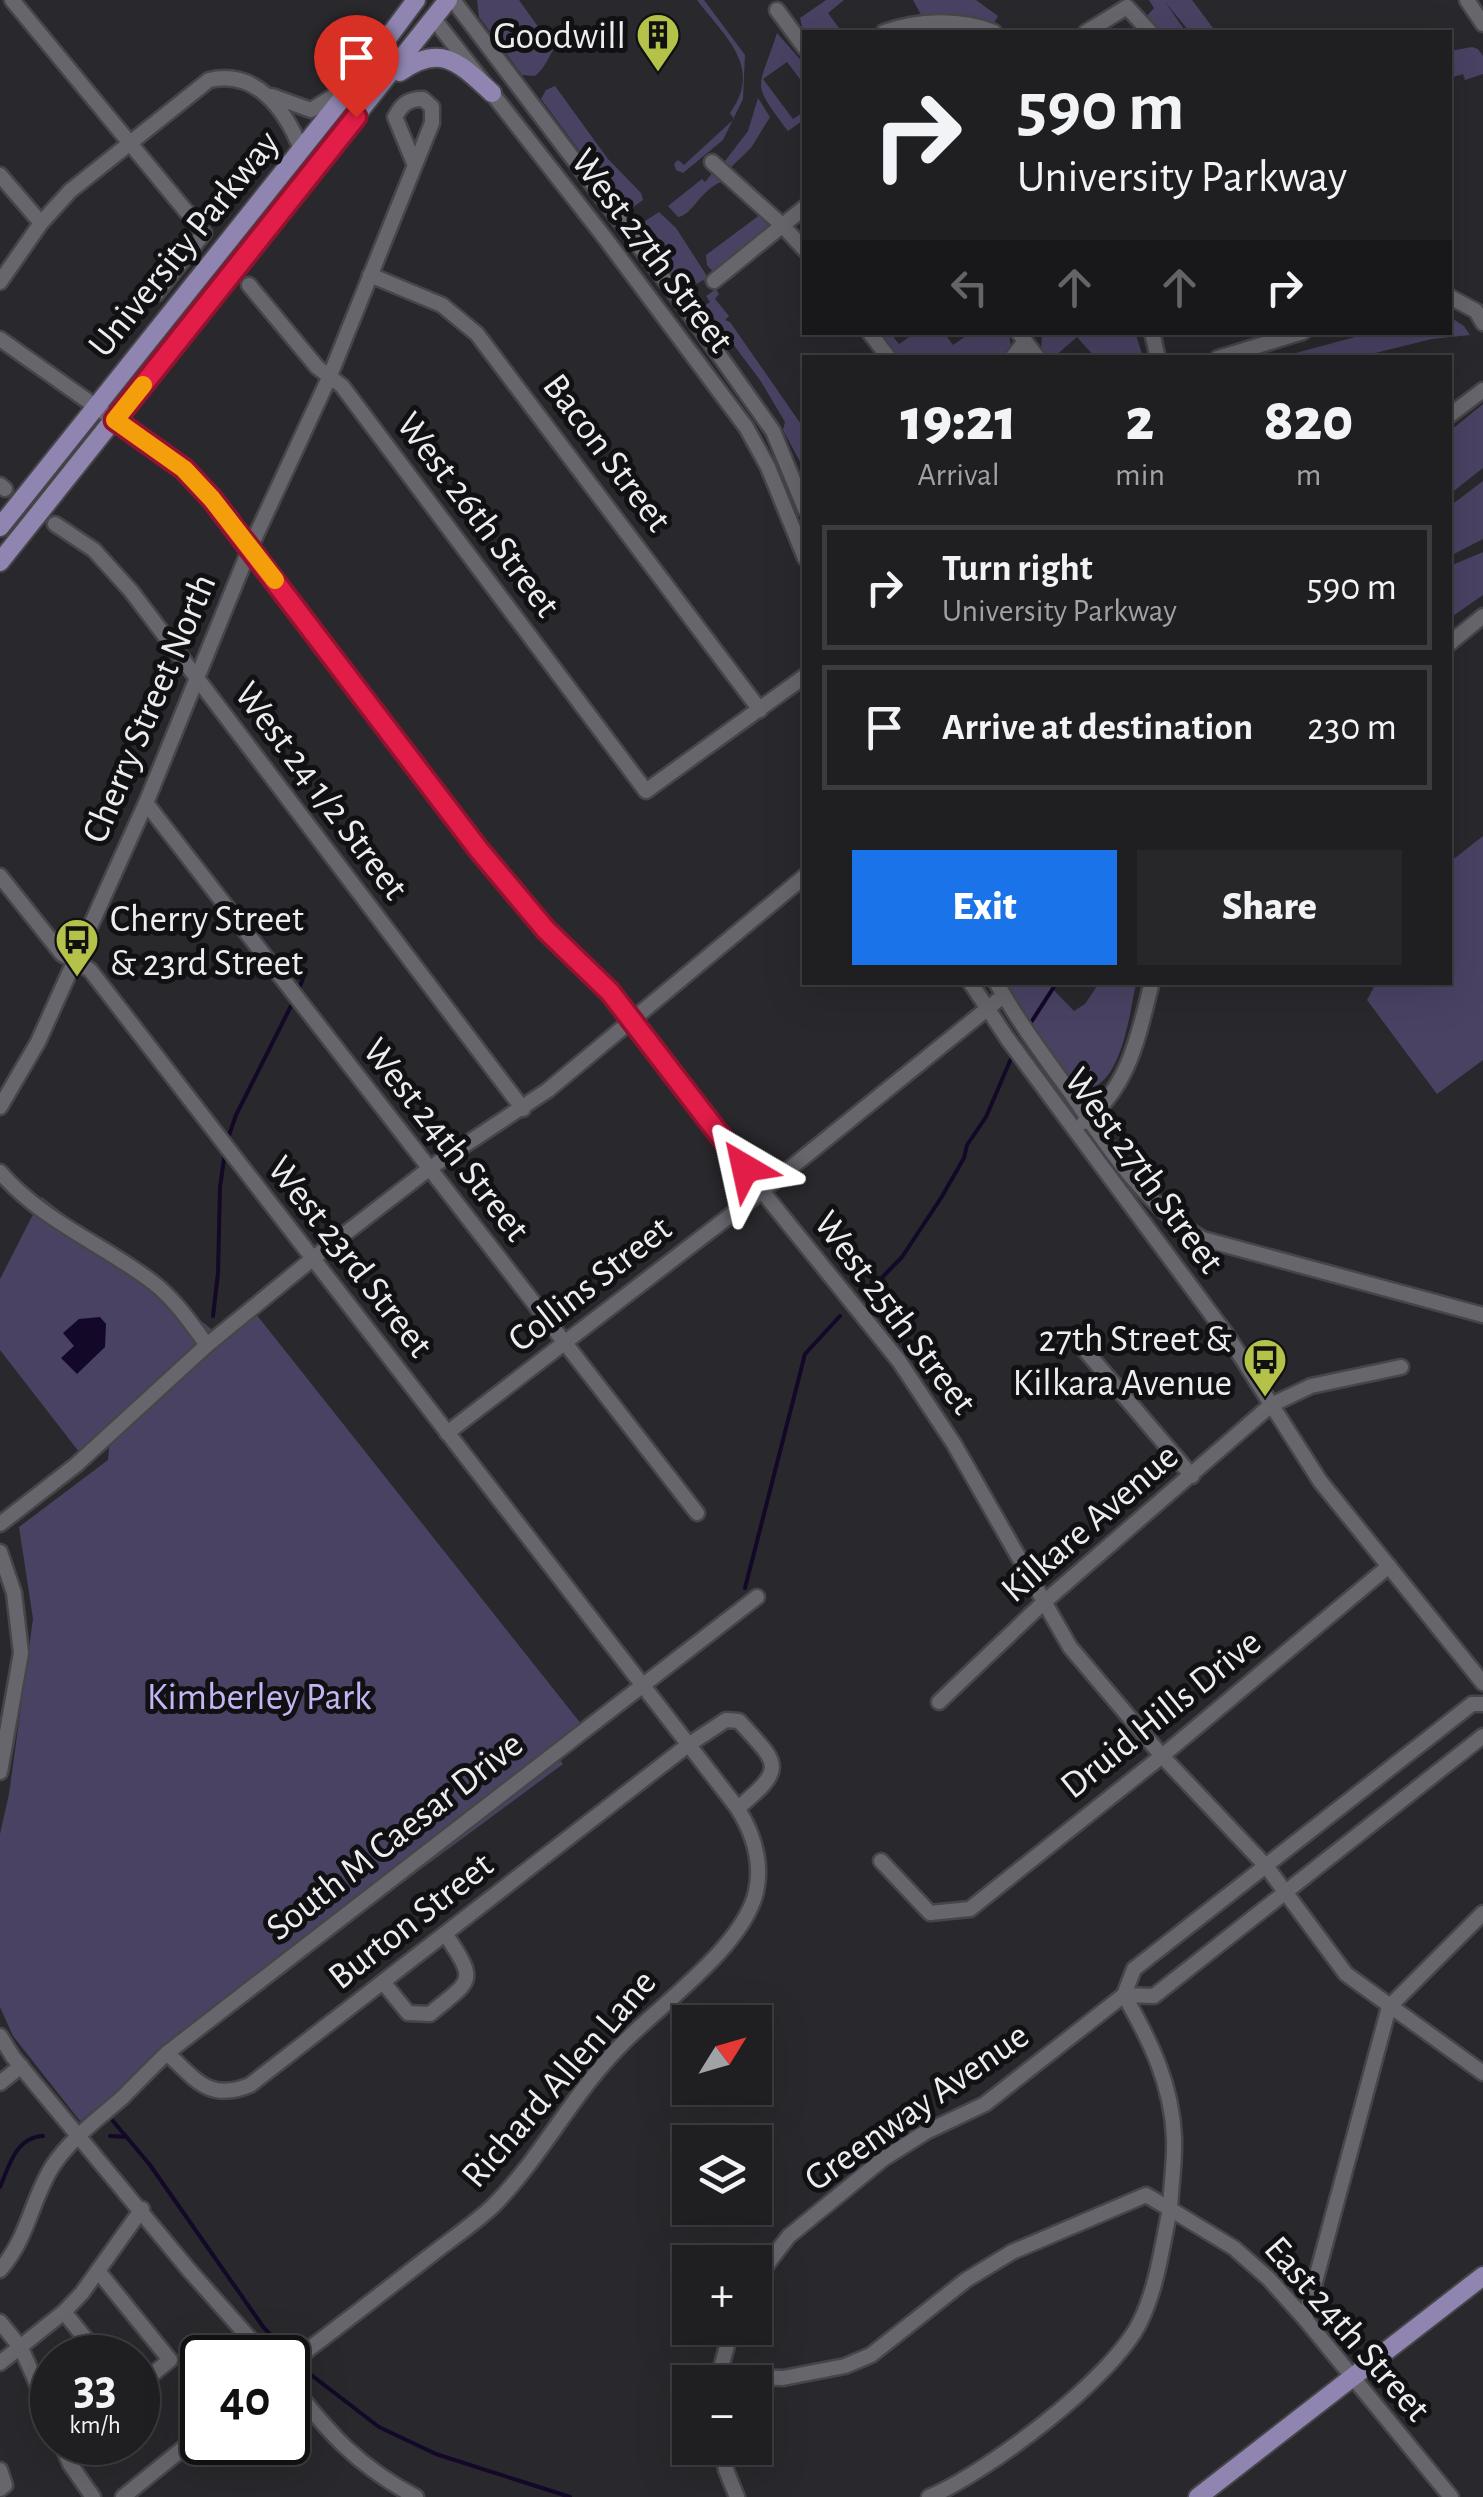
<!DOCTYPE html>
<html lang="en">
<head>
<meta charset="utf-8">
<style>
  :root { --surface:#1f1e21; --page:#27272a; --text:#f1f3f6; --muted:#a1a2a5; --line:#3c3c3f; --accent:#1a73e8 }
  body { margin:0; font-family:"Alegreya Sans",sans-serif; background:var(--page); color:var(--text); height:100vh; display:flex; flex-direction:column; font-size:38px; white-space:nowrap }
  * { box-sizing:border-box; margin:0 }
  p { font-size:32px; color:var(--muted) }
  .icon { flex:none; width:55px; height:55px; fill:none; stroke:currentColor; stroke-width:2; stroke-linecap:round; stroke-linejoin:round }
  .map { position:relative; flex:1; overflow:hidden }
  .side { position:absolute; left:802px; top:355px; width:650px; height:630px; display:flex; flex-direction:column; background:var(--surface); border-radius:0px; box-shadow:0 10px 40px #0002,0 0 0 2px var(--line) }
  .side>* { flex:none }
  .guide { position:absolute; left:802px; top:30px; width:650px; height:305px; border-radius:0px; box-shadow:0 10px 40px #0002,0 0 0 2px var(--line); background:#1f1e21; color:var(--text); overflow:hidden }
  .needle { width:65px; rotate:53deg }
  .fabs { position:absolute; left:672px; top:2005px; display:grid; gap:20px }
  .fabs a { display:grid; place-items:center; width:100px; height:100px; border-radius:0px; background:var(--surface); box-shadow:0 10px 40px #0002,0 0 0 2px var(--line); font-size:50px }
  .speed { position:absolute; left:30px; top:2335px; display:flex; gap:20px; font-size:50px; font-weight:700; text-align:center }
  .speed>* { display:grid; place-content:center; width:130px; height:130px; border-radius:50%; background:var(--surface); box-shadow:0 10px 40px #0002,0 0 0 2px var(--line); line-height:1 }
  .speed small { font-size:25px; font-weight:400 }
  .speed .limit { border:5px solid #111; border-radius:15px; background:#fff; color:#111 }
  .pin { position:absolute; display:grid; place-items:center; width:85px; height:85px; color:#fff; margin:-102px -42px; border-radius:50% 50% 50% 0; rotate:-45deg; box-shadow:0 0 10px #0007 }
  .pin .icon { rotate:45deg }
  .me { position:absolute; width:110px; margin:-55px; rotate:324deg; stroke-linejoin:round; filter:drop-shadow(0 0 8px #0008) }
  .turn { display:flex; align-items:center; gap:35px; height:210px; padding:0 50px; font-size:45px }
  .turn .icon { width:130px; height:130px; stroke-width:2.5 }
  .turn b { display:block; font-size:70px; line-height:85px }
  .lanes { display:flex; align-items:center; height:95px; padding:0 50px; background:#0003; justify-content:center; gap:50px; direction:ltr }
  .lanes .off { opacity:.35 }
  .eta { display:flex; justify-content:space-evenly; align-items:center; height:170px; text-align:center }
  .eta b { font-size:60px; font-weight:800; line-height:70px }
  .cta { display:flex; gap:20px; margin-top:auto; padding:20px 50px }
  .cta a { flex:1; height:115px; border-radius:0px; background:var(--accent); color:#fff; font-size:40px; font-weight:800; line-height:115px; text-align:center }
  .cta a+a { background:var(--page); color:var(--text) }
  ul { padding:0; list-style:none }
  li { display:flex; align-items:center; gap:30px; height:125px; margin:0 20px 15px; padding:0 30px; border:5px solid var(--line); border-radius:0px }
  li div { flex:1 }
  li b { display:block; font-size:38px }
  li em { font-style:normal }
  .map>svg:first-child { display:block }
</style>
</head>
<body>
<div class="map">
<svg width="1483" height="2497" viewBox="0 0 1483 2497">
  <rect width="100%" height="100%" fill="#29282c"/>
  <g fill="#4a4263">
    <path d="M477,0h42l32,45 9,-3c-12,11 -12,24 -25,34l-13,-1 -43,-58z"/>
    <path d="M697,0h7l41,55 -2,44 -20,41 -40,33 -7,-3 -2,-6 4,-4 6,5 50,-46 -4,-6c34,-46 -6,-77 -33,-113z"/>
    <polygon points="826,0 844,0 828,13 842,32 805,32 805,39 800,18"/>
    <polygon points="913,0 976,0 998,16 992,27 924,20"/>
    <polygon points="1149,0 1192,0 1216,32 1190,32 1165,2 1186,32 1162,32 1146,17 1154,8"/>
    <path d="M777,33l28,32v10l-5,4 -13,-17 -24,17 30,40 12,-8v8l-17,12c-38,-51 -30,-39 -11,-98z"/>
    <polygon points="1472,47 1478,49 1483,56 1483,74 1465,80 1463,74 1453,77 1450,51"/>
    <polygon points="555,86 608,159 641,193 643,200 629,210 621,207 541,99 546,90"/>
    <polygon points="758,98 770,117 751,148 729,169 722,165 748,131"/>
    <path d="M714,171l8,8 -1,3c-22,9 -28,33 -43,35l-10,-11 34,-27 3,3z"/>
    <polygon points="659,212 676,228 705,273 708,279 705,282 703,280 697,284 693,279 683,288 644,236 645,221"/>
    <polygon points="761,214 773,225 715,274 707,265 706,255"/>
    <polygon points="716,289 719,294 715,299 729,316 725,320 730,322 805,430 805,471 783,430 785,422 760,380 712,316 704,315 699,309 710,302 706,296"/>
    <polygon points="1450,317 1464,326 1470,335 1432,339 1359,357 1281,357 1370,333 1450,332"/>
    <polygon points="1135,332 1142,354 1138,357 1095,357 1077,337 1054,357 1045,357 1041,353 1042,333"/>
    <polygon points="875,333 890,333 899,344 915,333 944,333 953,345 970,333 1009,333 1011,347 1003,357 895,357"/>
    <polygon points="1483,404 1483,468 1450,494 1450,431"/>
    <polygon points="1483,481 1483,539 1450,556 1450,506"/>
    <polygon points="1483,552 1483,595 1450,618 1450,566"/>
    <polygon points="1483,836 1483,1060 1437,1094 1367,1000 1376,983 1450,982 1450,862"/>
    <path d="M1002,983h45l27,28 11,-7 14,-21h37c-6,28 -14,101 -49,106l-12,-4z"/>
    <polygon points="42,1197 219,1335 252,1309 582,1725 552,1749 563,1764 80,2121 13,2036 0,2007 0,1834 9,1794 33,1619 19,1527 108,1460 110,1438 83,1457 0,1350 0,1279"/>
  </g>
  <polygon fill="#130827" points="100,1317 106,1324 105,1347 77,1374 61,1358 74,1346 63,1333 79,1319"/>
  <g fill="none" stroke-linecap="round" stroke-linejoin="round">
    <g stroke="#130827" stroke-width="4">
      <polyline points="299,989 306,970"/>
      <polyline points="1030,1024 1057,982"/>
      <polyline points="228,1138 236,1115 293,1002"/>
      <polyline points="865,1295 902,1257 941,1198 964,1158 967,1145 986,1117 1013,1054"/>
      <polyline points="213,1316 218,1273 220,1187 225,1152"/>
      <polyline points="745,1588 805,1354 840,1316"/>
      <polyline points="113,2121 150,2165 264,2328 286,2351"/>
      <polyline points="110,2136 127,2137"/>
      <path d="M0,2187c9,-21 16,-50 43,-51"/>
      <polyline points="306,2371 379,2427 436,2454 570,2497"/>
    </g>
    <defs>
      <g id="minor">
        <polyline points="12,0 204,233 156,294"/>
        <polyline points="453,0 683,304 773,431 805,509"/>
        <polyline points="1467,0 1483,24"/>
        <polyline points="777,10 805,48"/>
        <polyline points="434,19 605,238 746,427 768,467 805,558"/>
        <path d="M884,32c34,-12 76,-14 110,0"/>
        <polyline points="1086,32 1127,7 1150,32"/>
        <polyline points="272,96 311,110 342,91"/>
        <polyline points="712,162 782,225 805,250"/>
        <polyline points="0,175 41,223"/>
        <polyline points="370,275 442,305 477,334 760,710"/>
        <polyline points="714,281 805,207"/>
        <path d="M0,282l41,-59 29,-32 139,-111c47,-11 76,29 92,69"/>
        <polyline points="249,285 317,367 342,386 646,791 805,676"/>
        <polyline points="1450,297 1476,311 1483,323"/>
        <polyline points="869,332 889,358"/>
        <polyline points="1152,332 1158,358"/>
        <polyline points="0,339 184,469 212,499 479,850 547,930 610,992 762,1191 899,1361 954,1444 1070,1647 1162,1756 1266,1866 1346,1974 1483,2073"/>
        <polyline points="1025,341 1038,358"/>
        <polyline points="1012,358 1025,341 1018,332"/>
        <polyline points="1218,358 1303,332"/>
        <polyline points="1450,415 1483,390"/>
        <polyline points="0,485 5,489"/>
        <polyline points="55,524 94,550 131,591 523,1109"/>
        <polyline points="1450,643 1483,616"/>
        <polyline points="146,803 697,1513"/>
        <path d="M0,876l62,78 28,16 646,836c17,26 27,54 20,86 -13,55 -95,112 -135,153 -49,49 -79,112 -128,161 -20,19 -45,35 -66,52 -46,36 -93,72 -139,107"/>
        <polyline points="970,982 1007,1038 1229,1338 1320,1481 1483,1683"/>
        <path d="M996,982c22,39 48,74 74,110 38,55 74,113 133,147l280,76"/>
        <path d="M0,1107l38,-65 108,-239 104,-255 79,-170 103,-255v-16l-9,-8c-15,0 -21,5 -28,18l19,46"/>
        <path d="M1084,1122c46,-36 54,-86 68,-140"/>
        <path d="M0,1172c42,49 101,71 151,109 23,17 39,41 56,64"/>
        <polyline points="1073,1336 1192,1476"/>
        <polyline points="447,1433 762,1191 1003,996"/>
        <polyline points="0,1524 76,1465 207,1345 311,1260 430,1168 548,1090 805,876"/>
        <polyline points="0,1552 14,1593 21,1653 0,1772"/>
        <polyline points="939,1702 1043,1603 1271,1405 1311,1386 1401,1367"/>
        <polyline points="881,1861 930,1913 970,1909 1162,1756 1389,1566"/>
        <path d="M383,1982l25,31 22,1c42,-35 48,-31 16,-79"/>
        <path d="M1124,1995c26,45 48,90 50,142 1,24 -3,49 -4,72l64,39 35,31 36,40 146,178"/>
        <polyline points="1124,1995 1154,1996 1483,1736"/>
        <polyline points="0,2036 13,2057 189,2270 267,2358"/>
        <path d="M167,2053c28,26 42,49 83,32l438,-340 38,-25 13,1c40,44 48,46 -1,87"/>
        <polyline points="0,2083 21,2066"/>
        <path d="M0,2270c28,-32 31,-69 52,-103 18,-28 46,-48 71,-70 15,-15 29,-30 44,-44l590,-456"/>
        <polyline points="98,2271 170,2360 138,2386"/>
        <polyline points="755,2280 789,2236 883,2159 926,2132 985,2104 1124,1995 1134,1969 1472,1704 1483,1704"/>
        <polyline points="64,2312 101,2358"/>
        <polyline points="1305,2319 1389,2007 1483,1913"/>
        <polyline points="0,2322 21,2348 52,2418"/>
        <polyline points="0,2363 64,2312 82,2293 142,2209"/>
        <path d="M717,2376l66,2 62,-12 26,-11 95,-75 46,-28 134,-57 24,14c-8,37 -13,79 -30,113 -28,57 -152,150 -211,175"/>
        <path d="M288,2381c41,52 68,84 128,116"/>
        <polyline points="717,2382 732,2328"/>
        <polyline points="61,2442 70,2464 93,2497"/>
        <polyline points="723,2448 726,2470 737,2497"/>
        <polyline points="0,2470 5,2485 0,2489"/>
        <polyline points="123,2497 202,2433"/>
      </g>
      <g id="major">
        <path d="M400,72c42,-30 60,-8 92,21"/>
        <polyline points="0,527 352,86 416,0"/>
        <polyline points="0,562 448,0"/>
        <polyline points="1198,2497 1483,2276"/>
      </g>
    </defs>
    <use href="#minor" stroke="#464549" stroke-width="19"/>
    <use href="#major" stroke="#464549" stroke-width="22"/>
    <use href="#minor" stroke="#67666c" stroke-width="14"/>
    <use href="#major" stroke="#8f85b0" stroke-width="18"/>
  </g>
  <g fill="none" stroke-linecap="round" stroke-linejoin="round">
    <defs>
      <polyline id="route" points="356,117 115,420 184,469 212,499 479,850 546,930 610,992 745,1168"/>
    </defs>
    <use href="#route" stroke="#92132f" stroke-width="25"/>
    <use href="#route" stroke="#e11d48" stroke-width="18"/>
    <polyline stroke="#f59e0b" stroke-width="18" points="143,385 115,420 184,469 212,499 275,580"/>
  </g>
  <defs>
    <symbol id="building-pin" viewBox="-11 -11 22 30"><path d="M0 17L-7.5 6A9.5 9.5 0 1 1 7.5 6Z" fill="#b4c24a" stroke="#111113"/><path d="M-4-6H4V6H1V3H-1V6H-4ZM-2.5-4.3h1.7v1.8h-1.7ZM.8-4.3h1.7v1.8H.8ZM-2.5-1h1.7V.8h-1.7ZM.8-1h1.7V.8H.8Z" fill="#111"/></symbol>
    <symbol id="bus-pin" viewBox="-11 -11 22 30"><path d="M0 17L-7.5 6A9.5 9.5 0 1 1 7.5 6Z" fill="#b4c24a" stroke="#111113"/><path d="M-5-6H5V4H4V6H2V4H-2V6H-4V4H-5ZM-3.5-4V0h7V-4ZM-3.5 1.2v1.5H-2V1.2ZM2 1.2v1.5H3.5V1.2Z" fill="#111"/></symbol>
  </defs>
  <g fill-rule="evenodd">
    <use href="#building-pin" x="633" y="10" width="50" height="68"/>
    <use href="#bus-pin" x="52" y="915" width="50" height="68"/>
    <use href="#bus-pin" x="1240" y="1335" width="50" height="68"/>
  </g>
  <g text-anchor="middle" stroke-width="10" stroke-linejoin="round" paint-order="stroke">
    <g font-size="38" fill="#edecef" stroke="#111113" text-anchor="end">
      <text x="626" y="48">Goodwill</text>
      <text x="110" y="931" text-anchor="start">Cherry Street<tspan x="110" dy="44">&amp; 23rd Street</tspan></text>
      <text x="1232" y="1351">27th Street &amp;<tspan x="1232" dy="44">Kilkara Avenue</tspan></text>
    </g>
    <g font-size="38" fill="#edecef" stroke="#111113">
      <text transform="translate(183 243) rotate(-51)" y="13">University Parkway</text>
      <text transform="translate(653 250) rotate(53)" y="13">West 27th Street</text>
      <text transform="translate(608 452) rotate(53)" y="13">Bacon Street</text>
      <text transform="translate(479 514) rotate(53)" y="13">West 26th Street</text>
      <text transform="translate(148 708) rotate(-67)" y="13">Cherry Street North</text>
      <text transform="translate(322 790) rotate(53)" y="13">West 24 1/2 Street</text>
      <text transform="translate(447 1139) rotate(52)" y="13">West 24th Street</text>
      <text transform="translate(1145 1170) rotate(54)" y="13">West 27th Street</text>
      <text transform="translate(351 1256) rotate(52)" y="13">West 23rd Street</text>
      <text transform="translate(589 1283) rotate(-38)" y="13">Collins Street</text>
      <text transform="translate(896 1312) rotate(53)" y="13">West 25th Street</text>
      <text transform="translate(1089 1522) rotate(-41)" y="13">Kilkare Avenue</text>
      <text transform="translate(1160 1713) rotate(-39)" y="13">Druid Hills Drive</text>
      <text transform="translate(394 1835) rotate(-38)" y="13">South M Caesar Drive</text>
      <text transform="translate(410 1920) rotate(-38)" y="13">Burton Street</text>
      <text transform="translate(558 2078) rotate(-49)" y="13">Richard Allen Lane</text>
      <text transform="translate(916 2106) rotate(-35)" y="13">Greenway Avenue</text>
      <text transform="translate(1348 2328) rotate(49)" y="13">East 24th Street</text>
    </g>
    <g font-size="38" fill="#c5b5f5" stroke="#111113">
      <text x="259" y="1709">Kimberley Park</text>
    </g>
  </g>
</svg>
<div class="fabs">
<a><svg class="needle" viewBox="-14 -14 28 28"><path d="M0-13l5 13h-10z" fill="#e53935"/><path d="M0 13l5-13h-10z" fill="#a1a2a5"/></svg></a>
<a><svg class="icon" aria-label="layers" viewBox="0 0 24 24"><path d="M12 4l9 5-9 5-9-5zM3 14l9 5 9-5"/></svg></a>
<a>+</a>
<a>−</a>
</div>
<div class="speed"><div>33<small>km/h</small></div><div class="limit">40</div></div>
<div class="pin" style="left:356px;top:117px;background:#d93025"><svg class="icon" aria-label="arrive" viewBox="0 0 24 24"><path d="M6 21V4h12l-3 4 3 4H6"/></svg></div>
<svg class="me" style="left:745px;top:1168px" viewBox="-20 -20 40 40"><path d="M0-17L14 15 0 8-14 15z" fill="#e11d48" stroke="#fff" stroke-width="4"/></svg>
<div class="guide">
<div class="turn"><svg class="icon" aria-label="right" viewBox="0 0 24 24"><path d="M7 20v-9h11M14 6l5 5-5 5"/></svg><div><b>590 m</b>University Parkway</div></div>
<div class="lanes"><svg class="icon off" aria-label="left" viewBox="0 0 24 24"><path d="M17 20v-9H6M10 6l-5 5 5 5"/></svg><svg class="icon off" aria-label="ahead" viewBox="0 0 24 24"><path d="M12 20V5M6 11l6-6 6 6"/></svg><svg class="icon off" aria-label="ahead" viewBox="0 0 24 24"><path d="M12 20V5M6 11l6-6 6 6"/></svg><svg class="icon" aria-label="right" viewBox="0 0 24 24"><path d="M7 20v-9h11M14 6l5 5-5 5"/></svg></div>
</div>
<section class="side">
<div class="eta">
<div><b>19:21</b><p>Arrival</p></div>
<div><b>2</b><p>min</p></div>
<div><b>820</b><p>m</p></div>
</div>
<ul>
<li><svg class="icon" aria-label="right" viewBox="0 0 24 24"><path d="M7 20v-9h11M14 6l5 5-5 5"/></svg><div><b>Turn right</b><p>University Parkway</p></div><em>590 m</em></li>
<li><svg class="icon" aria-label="arrive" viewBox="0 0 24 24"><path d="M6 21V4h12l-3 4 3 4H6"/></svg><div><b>Arrive at destination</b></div><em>230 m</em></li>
</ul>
<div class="cta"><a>Exit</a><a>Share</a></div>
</section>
</div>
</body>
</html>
